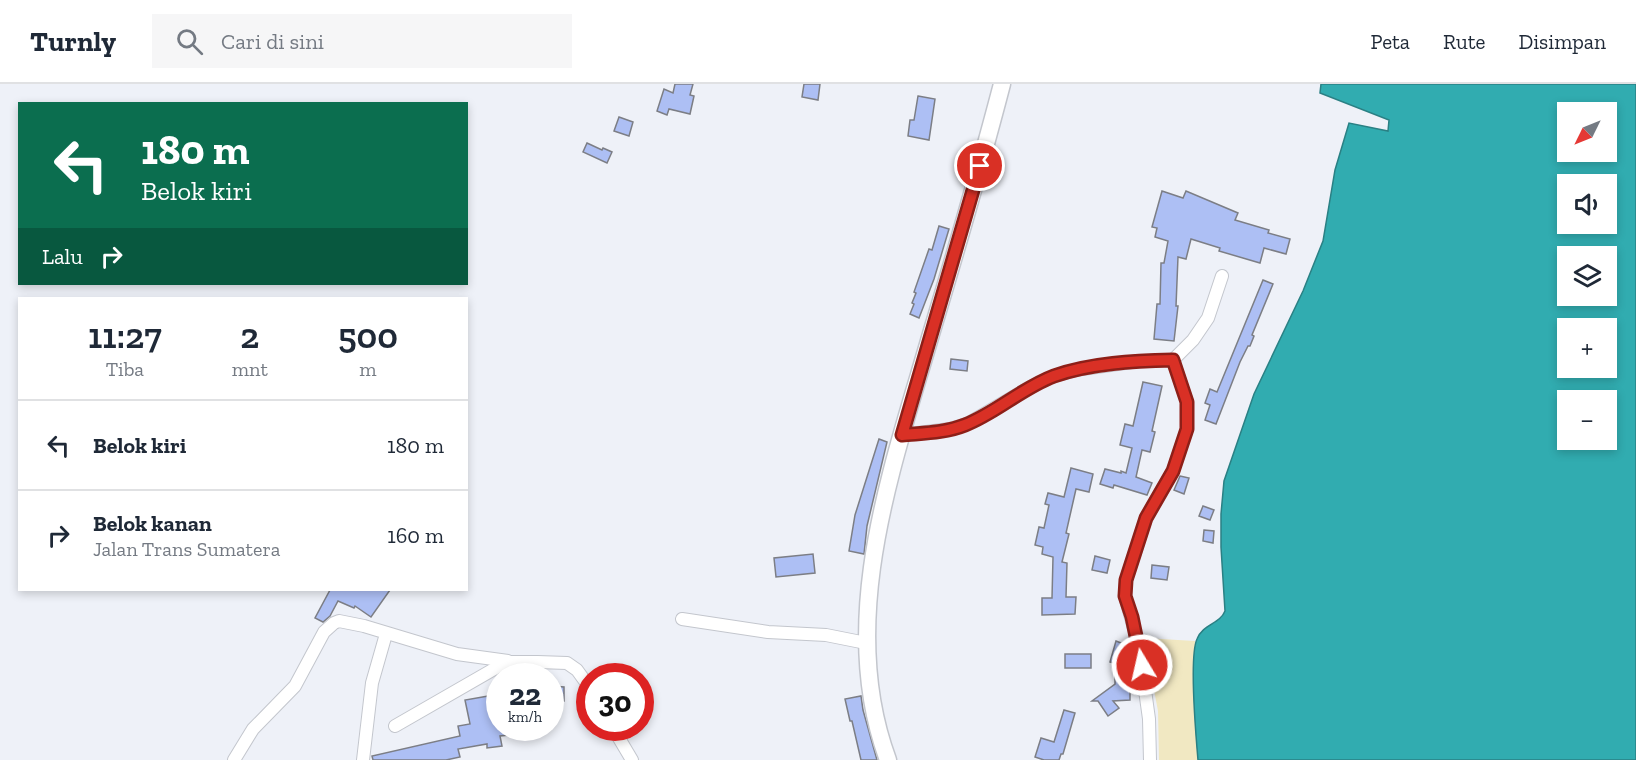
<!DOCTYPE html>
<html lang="id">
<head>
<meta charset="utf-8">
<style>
  :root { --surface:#fff; --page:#f6f6f7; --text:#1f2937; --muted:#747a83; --line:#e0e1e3 }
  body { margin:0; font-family:"Zilla Slab",serif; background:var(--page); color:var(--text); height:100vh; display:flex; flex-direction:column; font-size:22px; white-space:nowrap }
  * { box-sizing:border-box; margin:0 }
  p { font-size:20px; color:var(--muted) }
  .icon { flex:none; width:33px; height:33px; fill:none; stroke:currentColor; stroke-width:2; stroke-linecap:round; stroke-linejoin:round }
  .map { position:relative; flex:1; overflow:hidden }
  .panel { position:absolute; left:18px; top:213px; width:450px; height:294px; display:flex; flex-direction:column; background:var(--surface); border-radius:0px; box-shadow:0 3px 9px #0003 }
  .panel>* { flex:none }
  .banner { position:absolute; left:18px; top:18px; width:450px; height:183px; border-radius:0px; box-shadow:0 3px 9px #0003; background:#0b6e4f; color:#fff; overflow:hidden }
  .needle { width:39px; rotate:227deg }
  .buttons { position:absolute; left:1557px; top:18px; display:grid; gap:12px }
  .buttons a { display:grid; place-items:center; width:60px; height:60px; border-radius:0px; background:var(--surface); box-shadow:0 3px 9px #0003; font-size:30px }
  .speed { position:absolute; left:486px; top:579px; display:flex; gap:12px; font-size:30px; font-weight:700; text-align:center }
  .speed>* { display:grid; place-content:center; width:78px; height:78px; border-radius:50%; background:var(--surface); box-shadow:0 3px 9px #0003; line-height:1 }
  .speed small { font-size:15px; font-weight:400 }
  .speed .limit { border:9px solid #d22; background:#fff; color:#111 }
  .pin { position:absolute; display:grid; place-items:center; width:51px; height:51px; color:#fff; margin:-26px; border:3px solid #fff; border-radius:50%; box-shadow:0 2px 6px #0007 }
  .me { position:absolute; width:66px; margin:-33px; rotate:351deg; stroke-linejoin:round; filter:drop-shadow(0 0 4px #0008) }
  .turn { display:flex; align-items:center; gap:21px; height:126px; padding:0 24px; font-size:27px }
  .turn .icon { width:78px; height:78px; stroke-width:2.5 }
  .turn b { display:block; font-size:42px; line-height:51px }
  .then { display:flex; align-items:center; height:57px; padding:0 24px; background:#0003; gap:12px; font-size:22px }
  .eta { display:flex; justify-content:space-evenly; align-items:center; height:102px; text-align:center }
  .eta b { font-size:36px; font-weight:600; line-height:42px }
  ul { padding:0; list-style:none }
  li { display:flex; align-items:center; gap:18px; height:90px; padding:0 24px; border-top:2px solid var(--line) }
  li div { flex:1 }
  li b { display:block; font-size:22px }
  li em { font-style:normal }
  header { display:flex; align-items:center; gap:36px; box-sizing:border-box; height:84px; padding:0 30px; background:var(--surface); border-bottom:2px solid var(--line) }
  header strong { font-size:28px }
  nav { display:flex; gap:33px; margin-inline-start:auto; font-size:21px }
  .search { width:420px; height:54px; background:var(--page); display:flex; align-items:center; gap:15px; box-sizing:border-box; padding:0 21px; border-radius:0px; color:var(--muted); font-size:22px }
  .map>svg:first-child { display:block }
</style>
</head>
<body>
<header>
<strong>Turnly</strong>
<div class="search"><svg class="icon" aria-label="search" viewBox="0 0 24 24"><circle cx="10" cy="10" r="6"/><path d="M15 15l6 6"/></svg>Cari di sini</div>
<nav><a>Peta</a><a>Rute</a><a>Disimpan</a></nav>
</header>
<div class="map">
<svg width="1636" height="676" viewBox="0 0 1636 676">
  <rect width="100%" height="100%" fill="#eef1f8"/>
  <polygon fill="#f1e8c2" points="1144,554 1195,557 1195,639 1198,676 1159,676 1158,627"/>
  <path fill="#31acb0" stroke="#2a8084" stroke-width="1.5" fill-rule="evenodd" d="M1321,0h315v676h-438c-2,-23 -9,-103 -1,-121 6,-15 23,-15 28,-28l-4,-64v-33l3,-33 30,-87 49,-103 20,-50 12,-71 14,-47 39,8 1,-11 -69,-27zM1568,28h38v40h-38zM1606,100v40h-38v-40zM1606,172v40h-38v-40zM1568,244h38v40h-38zM1568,316h38v40h-38z"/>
  <g fill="#adbff4" stroke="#7c7e85" stroke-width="1.5">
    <polygon points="675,0 693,0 690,11 694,12 690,30 669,25 667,31 657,27 664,5 673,9"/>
    <polygon points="804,0 820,0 818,16 802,13"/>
    <polygon points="918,12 935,15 929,56 908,52 910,36 914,36"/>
    <polygon points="619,33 633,38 629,52 614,47"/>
    <polygon points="587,59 602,66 603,64 612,68 607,79 583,68"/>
    <polygon points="1162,107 1183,114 1186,107 1238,129 1235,136 1269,146 1268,149 1290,155 1286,170 1264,164 1260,179 1219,167 1220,164 1191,155 1186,175 1178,173 1176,222 1178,222 1174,257 1154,255 1157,220 1160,220 1161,179 1164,179 1168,157 1155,153 1157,144 1152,143"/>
    <polygon points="939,142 949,145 934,195 919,234 910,230 914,220 912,219 916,209 914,208 929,165 932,166"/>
    <polygon points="1263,196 1273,200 1252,251 1254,252 1250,262 1248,262 1240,278 1216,340 1205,336 1210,321 1205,319 1210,305 1217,308"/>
    <polygon points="951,275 968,277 967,287 950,285"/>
    <polygon points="1143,298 1162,302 1152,347 1155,348 1150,368 1142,366 1136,393 1152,399 1147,411 1114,401 1113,404 1100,400 1105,385 1121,389 1121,387 1126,389 1132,364 1120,361 1125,340 1133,342"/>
    <polygon points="879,355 887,358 867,442 864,470 849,467 855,431"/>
    <polygon points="1071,384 1093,390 1089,408 1076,405 1066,449 1069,450 1062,478 1067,479 1066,513 1076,513 1075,530 1042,531 1042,514 1052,514 1053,473 1042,470 1043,463 1035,461 1039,443 1044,444 1049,421 1045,420 1048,409 1064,413"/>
    <polygon points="1180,392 1189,394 1184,410 1174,406"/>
    <polygon points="1203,422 1214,426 1210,436 1199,432"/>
    <polygon points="1204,446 1214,447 1213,459 1203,457"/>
    <polygon points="813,470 815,489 776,493 774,474"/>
    <polygon points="1095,472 1110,476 1107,489 1092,486"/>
    <polygon points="1152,481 1169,483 1167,496 1151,494"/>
    <polygon points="330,506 390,506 371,533 355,522 354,524 338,517 330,532 323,538 315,534"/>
    <polygon points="1116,557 1126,561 1120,581 1110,578"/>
    <rect x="1065" y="570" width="26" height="14"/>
    <polygon points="1115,584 1130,584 1130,616 1113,617 1119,624 1108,632 1098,617 1092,617 1115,600"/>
    <polygon points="550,602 564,603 564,617 550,617"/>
    <polygon points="500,610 500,644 519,644 520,650 500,652 502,662 487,664 487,660 458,665 460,673 446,676 373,676 372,672 460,652 458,642 470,640 465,616"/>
    <polygon points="861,612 863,626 877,676 861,676 852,637 850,637 845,615"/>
    <polygon points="1064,626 1075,629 1063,670 1061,670 1059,676 1044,676 1035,673 1041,654 1054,658"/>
  </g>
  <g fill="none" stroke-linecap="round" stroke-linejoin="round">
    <defs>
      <g id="minor">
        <polyline points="902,351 950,345 967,340 1030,303 1054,292 1075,286 1139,277 1173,276 1193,256 1208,234 1222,192"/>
        <polyline points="682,535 768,548 826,551 866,559"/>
        <polyline points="395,642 508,577"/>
        <polyline points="613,644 632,676"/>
        <polyline points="234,676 253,645 295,602 324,548 334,539 339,537 364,542 457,570 508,577 567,579 577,586 590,604"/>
        <polyline points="363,676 372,599 386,550"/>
        <polyline points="1150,676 1149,635 1139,563 1125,512 1126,496 1146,434 1173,387 1187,345 1187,318 1173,276"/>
      </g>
      <path id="highway" d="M888,676c-52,-139 4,-291 43,-426 25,-83 49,-166 71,-250"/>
    </defs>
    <use href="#minor" stroke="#c3c6cd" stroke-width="14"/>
    <use href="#highway" stroke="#c3c6cd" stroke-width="19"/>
    <use href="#minor" stroke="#fff" stroke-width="12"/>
    <use href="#highway" stroke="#fff" stroke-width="16"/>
  </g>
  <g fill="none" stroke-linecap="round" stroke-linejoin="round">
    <defs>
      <path id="route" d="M980,82l-78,269c20,-2 43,-2 63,-10 31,-12 57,-37 89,-49 37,-13 80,-15 119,-16l14,42v27l-14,42 -27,47 -20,62 -1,16 7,21 10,48"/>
    </defs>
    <use href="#route" stroke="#8d1f18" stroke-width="15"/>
    <use href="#route" stroke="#d93025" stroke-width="10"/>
  </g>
</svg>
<div class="buttons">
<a><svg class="needle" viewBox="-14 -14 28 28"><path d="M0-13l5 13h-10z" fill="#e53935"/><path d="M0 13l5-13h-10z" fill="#747a83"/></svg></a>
<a><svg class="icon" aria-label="sound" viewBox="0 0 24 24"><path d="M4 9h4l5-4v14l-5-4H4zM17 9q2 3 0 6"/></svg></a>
<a><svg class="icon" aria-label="layers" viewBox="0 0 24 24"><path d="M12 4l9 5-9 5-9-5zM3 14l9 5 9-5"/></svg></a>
<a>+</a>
<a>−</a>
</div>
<div class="speed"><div>22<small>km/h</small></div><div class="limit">30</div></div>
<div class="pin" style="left:980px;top:82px;background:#d93025"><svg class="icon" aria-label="arrive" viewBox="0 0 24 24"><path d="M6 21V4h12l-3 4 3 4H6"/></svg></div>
<svg class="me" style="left:1142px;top:581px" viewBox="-20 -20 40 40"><circle r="17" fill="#d93025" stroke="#fff" stroke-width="3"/><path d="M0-11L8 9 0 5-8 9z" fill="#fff"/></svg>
<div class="banner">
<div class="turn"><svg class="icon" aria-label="left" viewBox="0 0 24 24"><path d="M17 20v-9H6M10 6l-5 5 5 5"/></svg><div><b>180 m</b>Belok kiri</div></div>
<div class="then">Lalu<svg class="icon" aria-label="right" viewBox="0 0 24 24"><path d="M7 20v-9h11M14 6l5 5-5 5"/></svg></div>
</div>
<section class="panel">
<div class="eta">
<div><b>11:27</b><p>Tiba</p></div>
<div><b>2</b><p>mnt</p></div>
<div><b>500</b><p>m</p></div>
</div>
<ul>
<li><svg class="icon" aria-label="left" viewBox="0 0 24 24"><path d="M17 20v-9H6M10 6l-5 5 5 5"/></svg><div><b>Belok kiri</b></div><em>180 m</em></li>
<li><svg class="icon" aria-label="right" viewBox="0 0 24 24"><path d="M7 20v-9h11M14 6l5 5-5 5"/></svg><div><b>Belok kanan</b><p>Jalan Trans Sumatera</p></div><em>160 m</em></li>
</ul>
</section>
</div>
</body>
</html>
